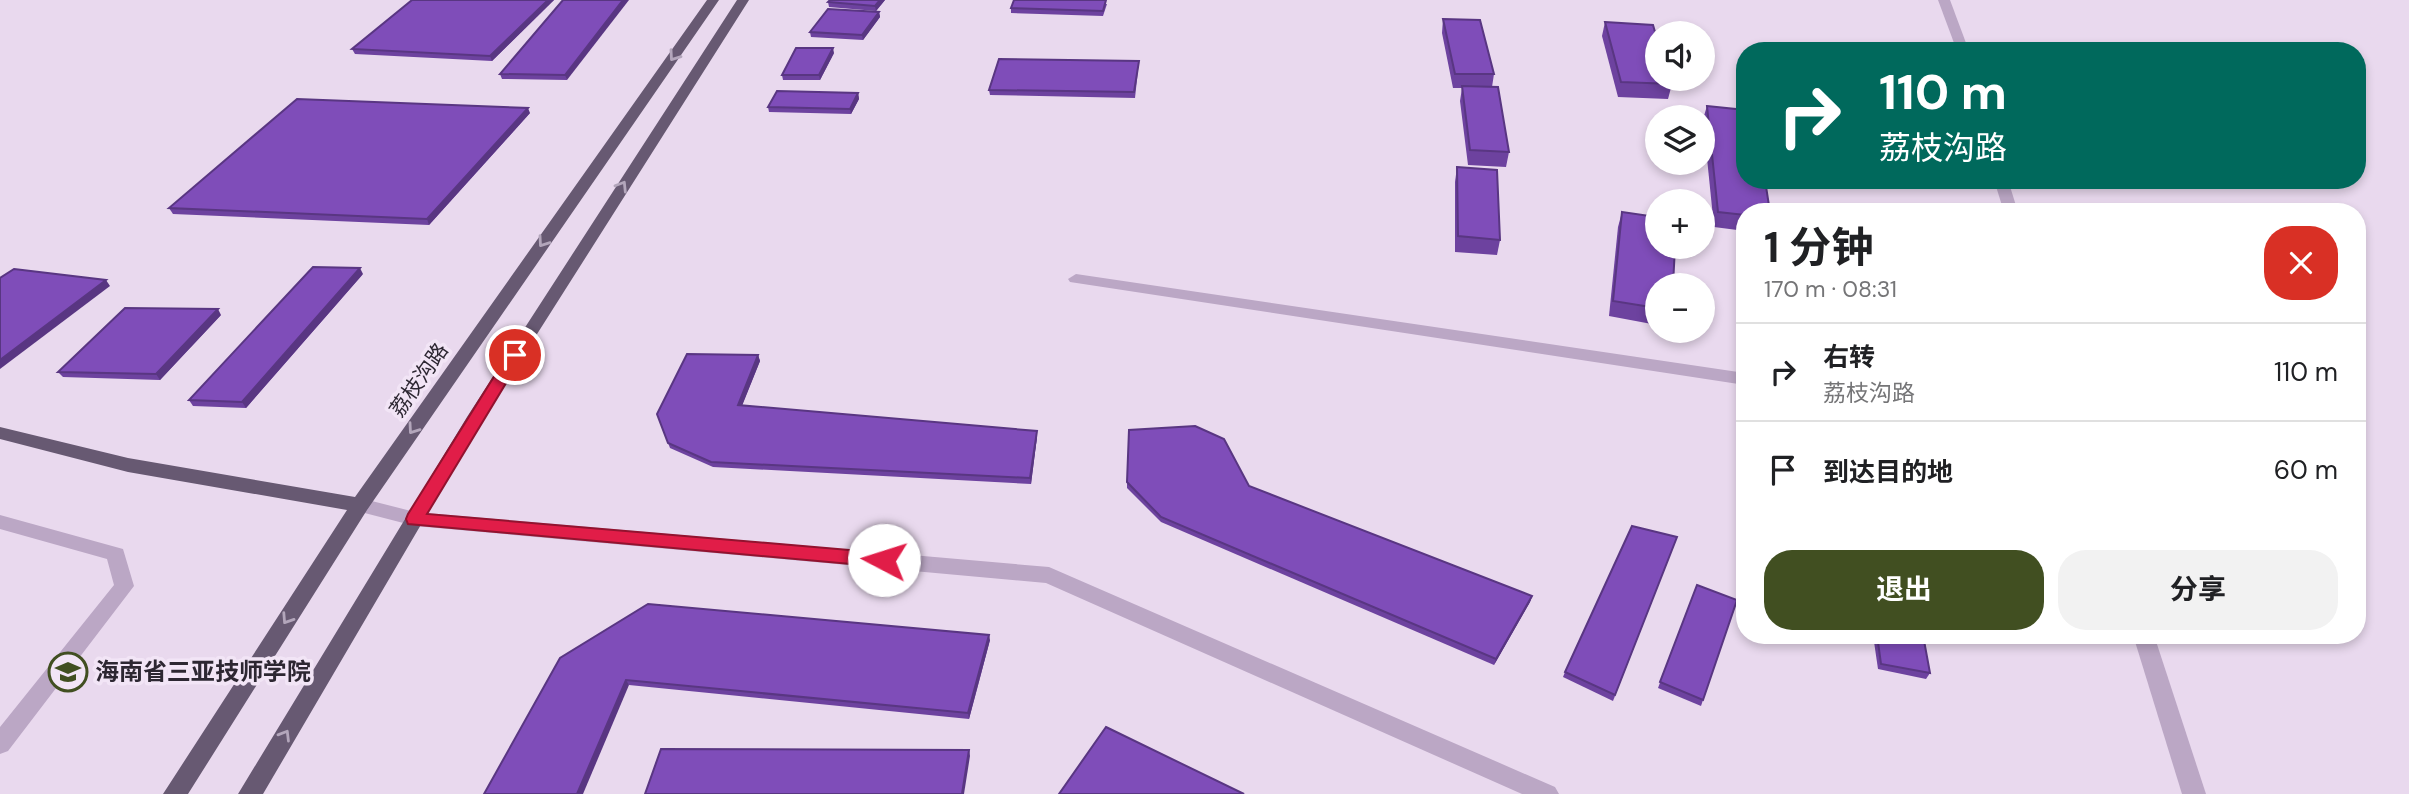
<!DOCTYPE html>
<html lang="zh">
<head>
<meta charset="utf-8">
<style>
  :root { --surface:#fff; --page:#f2f2f2; --text:#202124; --muted:#757577; --line:#e0e0e0; --accent:#414f21 }
  body { margin:0; font-family:"DM Sans","Noto Sans SC",sans-serif; background:var(--page); color:var(--text); height:100vh; display:flex; flex-direction:column; font-size:26px; white-space:nowrap }
  * { box-sizing:border-box; margin:0 }
  p { font-size:23px; color:var(--muted) }
  .icon { flex:none; width:38px; height:38px; fill:none; stroke:currentColor; stroke-width:2; stroke-linecap:round; stroke-linejoin:round }
  .map { position:relative; flex:1; overflow:hidden }
  .panel { position:absolute; left:1736px; top:203px; width:630px; height:441px; display:flex; flex-direction:column; background:var(--surface); border-radius:28px; box-shadow:0 4px 10px #0003 }
  .panel>* { flex:none }
  .hud { position:absolute; left:1736px; top:42px; width:630px; height:147px; border-radius:28px; box-shadow:0 4px 10px #0003; background:#00695c; color:#fff; overflow:hidden }
  .tools { position:absolute; left:1645px; top:21px; display:grid; gap:14px }
  .tools a { display:grid; place-items:center; width:70px; height:70px; border-radius:50%; background:var(--surface); box-shadow:0 4px 10px #0003; font-size:35px }
  .pin { position:absolute; display:grid; place-items:center; width:60px; height:60px; color:#fff; margin:-30px; border:4px solid #fff; border-radius:50%; box-shadow:0 2px 7px #0007 }
  .me { position:absolute; width:77px; margin:-38px; rotate:275deg; stroke-linejoin:round; filter:drop-shadow(0 0 5px #0008) }
  .turn { display:flex; align-items:center; gap:24px; height:147px; padding:0 28px; font-size:32px }
  .turn .icon { width:91px; height:91px; stroke-width:2.5 }
  .turn b { display:block; font-size:49px; line-height:60px }
  .round { display:grid; place-items:center; flex:none; width:74px; height:74px; border-radius:28px; background:var(--page) }
  .head { display:flex; align-items:center; justify-content:space-between; height:119px; padding:0 28px }
  h1 { font-size:42px; font-weight:700; line-height:52px }
  .cta { display:flex; gap:14px; margin-top:auto; padding:14px 28px }
  .cta a { flex:1; height:80px; border-radius:28px; background:var(--accent); color:#fff; font-size:28px; font-weight:700; line-height:80px; text-align:center }
  .cta a+a { background:var(--page); color:var(--text) }
  ul { padding:0; list-style:none }
  li { display:flex; align-items:center; gap:21px; height:98px; padding:0 28px; border-top:2px solid var(--line) }
  li div { flex:1 }
  li b { display:block; font-size:26px }
  li em { font-style:normal }
  .map>svg:first-child { display:block }
</style>
</head>
<body>
<div class="map">
<svg width="2409" height="794" viewBox="0 0 2409 794">
  <rect width="100%" height="100%" fill="#e9d9ee"/>
  <g fill="none" stroke-linecap="round" stroke-linejoin="round">
    <g fill="#bba7c5" fill-rule="evenodd">
      <polygon points="1938,0 1950,0 1969,51 1957,51"/>
      <polygon points="1994,180 2008,180 2018,212 2004,212"/>
      <polygon points="1076,274 1745,373 1745,385 1070,282 1068,279"/>
      <polygon points="360,498 415,512 1049,567 1555,787 1559,794 1522,794 1046,583 415,526 353,510 350,505 353,500"/>
      <polygon points="0,515 123,549 134,586 8,751 0,754 0,727 114,585 107,559 0,529"/>
      <polygon points="2133,635 2154,635 2206,794 2182,794"/>
    </g>
    <g fill="#675972" fill-rule="evenodd">
      <polygon points="707,0 719,0 367,510 188,794 163,794 347,510 128,472 0,439 0,427 128,458 355,497"/>
      <polygon points="737,0 749,0 480,424 263,794 238,794 467,417"/>
    </g>
  </g>
  <g fill="#6d429f">
    <polygon points="412,0 554,0 492,61 355,54 352,49"/>
    <polygon points="563,0 567,80 502,79 500,74"/>
    <polygon points="830,0 885,0 876,11 829,7 828,2"/>
    <polygon points="1107,4 1103,16 1011,13 1011,8"/>
    <polygon points="879,12 880,17 863,40 811,37 810,32"/>
    <polygon points="1443,19 1494,74 1492,87 1509,152 1506,167 1468,165 1460,101 1462,88 1453,88 1442,33"/>
    <polygon points="1605,22 1672,84 1668,99 1618,97 1602,36"/>
    <polygon points="834,53 820,80 783,80 782,75"/>
    <polygon points="1139,61 1135,98 990,95 989,90"/>
    <polygon points="858,93 859,99 851,114 769,112 768,107"/>
    <polygon points="1707,106 1745,212 1745,231 1714,227 1703,119"/>
    <polygon points="530,113 429,225 173,214 169,208"/>
    <polygon points="1457,167 1500,240 1497,255 1455,252 1455,182"/>
    <polygon points="1622,212 1657,285 1657,325 1609,316 1618,227"/>
    <polygon points="363,274 246,408 193,406 189,400"/>
    <polygon points="221,315 160,380 63,377 58,372"/>
    <polygon points="758,355 760,361 742,405 1037,437 1031,484 713,467 670,448 657,414"/>
    <polygon points="1127,482 1249,486 1532,596 1530,602 1494,665 1161,522 1127,488"/>
    <polygon points="1677,537 1613,701 1563,677 1565,672"/>
    <polygon points="1697,585 1703,700 1701,706 1658,688"/>
    <polygon points="1873,635 1923,635 1930,673 1926,679 1878,669"/>
    <polygon points="990,640 969,719 629,685 560,658"/>
  </g>
  <g fill="#593682">
    <polygon points="548,0 554,0 492,61 490,56"/>
    <polygon points="623,0 629,0 567,80 565,75"/>
    <polygon points="880,0 885,0 876,11 875,6"/>
    <polygon points="879,12 880,17 863,40 862,35"/>
    <polygon points="833,48 834,53 820,80 819,75"/>
    <polygon points="858,93 859,99 851,114 850,109"/>
    <polygon points="528,108 530,113 429,225 427,219"/>
    <polygon points="360,268 363,274 246,408 242,402"/>
    <polygon points="106,280 110,286 0,369 0,360"/>
    <polygon points="218,309 221,315 160,380 156,374"/>
    <polygon points="758,355 760,361 740,411 738,405"/>
    <polygon points="1037,431 1037,437 1031,484 1030,478"/>
    <polygon points="1532,596 1530,602 1494,665 1496,659"/>
    <polygon points="989,635 990,640 969,719 968,713"/>
    <polygon points="626,680 629,685 583,794 577,794"/>
    <polygon points="969,750 970,756 964,794 962,794"/>
  </g>
  <g fill="#7f4db9" stroke="#593682" stroke-width="2">
    <polygon points="412,0 548,0 490,56 352,49"/>
    <polygon points="563,0 623,0 565,75 500,74"/>
    <polygon points="830,0 880,0 875,6 828,2"/>
    <polygon points="1014,0 1106,0 1103,11 1011,8"/>
    <polygon points="828,9 879,12 862,35 810,32"/>
    <polygon points="1443,19 1480,20 1494,74 1455,74"/>
    <polygon points="1605,22 1653,25 1657,39 1657,79 1670,79 1672,84 1621,82"/>
    <polygon points="796,48 833,48 819,75 782,75"/>
    <polygon points="1804,48 1829,51 1804,51"/>
    <polygon points="999,59 1139,61 1134,92 989,90"/>
    <polygon points="1462,86 1498,87 1509,152 1470,150"/>
    <polygon points="777,91 858,93 850,109 768,107"/>
    <polygon points="297,99 528,108 427,219 169,208"/>
    <polygon points="1707,106 1745,110 1745,180 1765,180 1770,212 1745,212 1745,215 1718,212"/>
    <polygon points="1457,167 1497,170 1500,240 1458,236"/>
    <polygon points="1622,212 1657,217 1657,247 1675,247 1673,285 1657,285 1657,308 1613,301"/>
    <polygon points="313,267 360,268 242,402 189,400"/>
    <polygon points="14,269 106,280 0,360 0,278"/>
    <polygon points="125,308 218,309 156,374 58,372"/>
    <polygon points="687,354 758,355 738,405 1037,431 1030,478 711,462 668,443 657,414"/>
    <polygon points="1195,426 1224,439 1249,486 1532,596 1496,659 1161,517 1127,482 1129,430"/>
    <polygon points="1632,526 1677,537 1615,695 1565,672"/>
    <polygon points="1697,585 1737,600 1703,700 1660,682"/>
    <polygon points="648,604 989,635 968,713 626,680 577,794 484,794 560,658"/>
    <polygon points="1877,635 1923,635 1930,673 1881,664"/>
    <polygon points="1106,727 1244,794 1059,794"/>
    <polygon points="661,749 969,750 962,794 645,794"/>
  </g>
  <defs><path id="oneway-chevron" d="M-2-3.5L2.5 0L-2 3.5" fill="none" stroke-width="1.6" stroke-linecap="round" stroke-linejoin="round" transform="scale(1.75)"/></defs>
  <g stroke="#b3a6bb">
    <use href="#oneway-chevron" transform="translate(674 56) rotate(125)"/>
    <use href="#oneway-chevron" transform="translate(622 186) rotate(-58)"/>
    <use href="#oneway-chevron" transform="translate(543 242) rotate(125)"/>
    <use href="#oneway-chevron" transform="translate(413 429) rotate(125)"/>
    <use href="#oneway-chevron" transform="translate(287 619) rotate(123)"/>
    <use href="#oneway-chevron" transform="translate(285 735) rotate(-59)"/>
  </g>
  <polygon fill="#e11d48" stroke="#92132f" stroke-width="2" points="515,350 523,355 427,514 884,553 890,555 893,560 890,565 884,567 408,524 406,519 408,514 510,351"/>
  <defs>
    <symbol id="school-ring" viewBox="-11 -11 22 22"><circle r="9.5" fill="#f2e5f6" stroke="#414f21" stroke-width="1.5"/><path d="M0-5L7-2L0 1L-7-2ZM-4 1L0 2.5L4 1V4Q0 6-4 4Z" fill="#414f21"/></symbol>
  </defs>
  <g fill-rule="evenodd">
    <use href="#school-ring" x="46" y="650" width="44" height="44"/>
  </g>
  <g text-anchor="middle" stroke-width="7" stroke-linejoin="round" paint-order="stroke">
    <g font-size="21" fill="#2d2732" stroke="#f2e5f6">
      <text transform="translate(419 380) rotate(-55)" y="7">荔枝沟路</text>
    </g>
    <g font-size="24" font-weight="bold" fill="#2d2732" stroke="#f2e5f6" text-anchor="start">
      <text x="95" y="680">海南省三亚技师学院</text>
    </g>
  </g>
</svg>
<div class="tools">
<a><svg class="icon" aria-label="sound" viewBox="0 0 24 24"><path d="M4 9h4l5-4v14l-5-4H4zM17 9q2 3 0 6"/></svg></a>
<a><svg class="icon" aria-label="layers" viewBox="0 0 24 24"><path d="M12 4l9 5-9 5-9-5zM3 14l9 5 9-5"/></svg></a>
<a>+</a>
<a>−</a>
</div>
<div class="pin" style="left:515px;top:355px;background:#d93025"><svg class="icon" aria-label="arrive" viewBox="0 0 24 24"><path d="M6 21V4h12l-3 4 3 4H6"/></svg></div>
<svg class="me" style="left:884px;top:560px" viewBox="-20 -20 40 40"><circle r="19" fill="#fff"/><path d="M0-13L10 11 0 6-10 11z" fill="#e11d48"/></svg>
<div class="hud">
<div class="turn"><svg class="icon" aria-label="right" viewBox="0 0 24 24"><path d="M7 20v-9h11M14 6l5 5-5 5"/></svg><div><b>110 m</b>荔枝沟路</div></div>
</div>
<section class="panel">
<div class="head"><div><h1>1 分钟</h1><p>170 m · 08:31</p></div><a class="round" style="background:#d93025;color:#fff"><svg class="icon" aria-label="close" viewBox="0 0 24 24"><path d="M6 6l12 12M18 6L6 18"/></svg></a></div>
<ul>
<li><svg class="icon" aria-label="right" viewBox="0 0 24 24"><path d="M7 20v-9h11M14 6l5 5-5 5"/></svg><div><b>右转</b><p>荔枝沟路</p></div><em>110 m</em></li>
<li><svg class="icon" aria-label="arrive" viewBox="0 0 24 24"><path d="M6 21V4h12l-3 4 3 4H6"/></svg><div><b>到达目的地</b></div><em>60 m</em></li>
</ul>
<div class="cta"><a>退出</a><a>分享</a></div>
</section>
</div>
</body>
</html>
